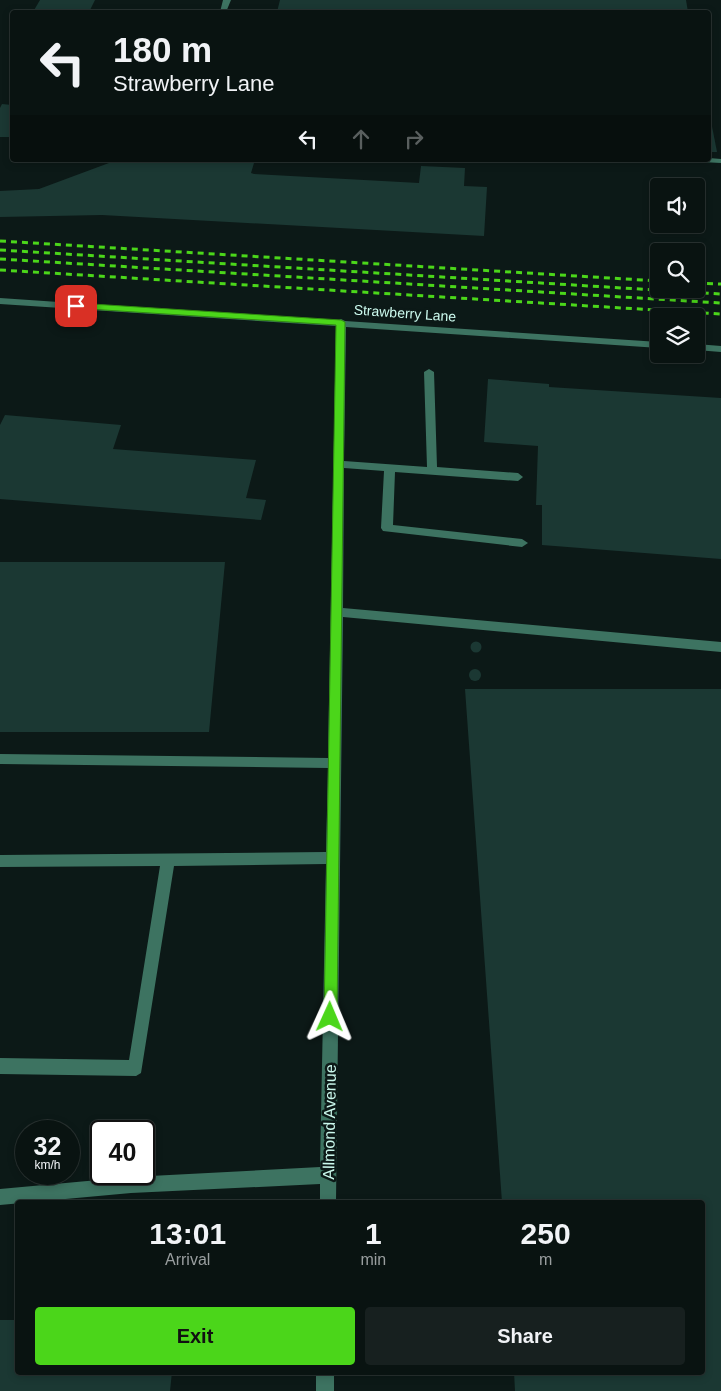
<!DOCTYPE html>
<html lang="en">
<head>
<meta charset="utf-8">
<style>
  :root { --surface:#091311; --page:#17201f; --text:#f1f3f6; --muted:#999e9f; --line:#293231; --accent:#4bd61a }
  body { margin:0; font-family:Arial,sans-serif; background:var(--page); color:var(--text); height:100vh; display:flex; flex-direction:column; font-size:19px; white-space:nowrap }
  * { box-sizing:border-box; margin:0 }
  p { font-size:16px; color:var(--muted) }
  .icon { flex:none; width:28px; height:28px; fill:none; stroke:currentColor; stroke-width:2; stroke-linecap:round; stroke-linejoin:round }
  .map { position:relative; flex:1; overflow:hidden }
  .details { position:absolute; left:15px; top:1200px; width:690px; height:175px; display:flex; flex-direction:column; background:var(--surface); border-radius:5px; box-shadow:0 2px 8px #0003,0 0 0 1px var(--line) }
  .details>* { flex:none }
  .hud { position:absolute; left:10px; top:10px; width:701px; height:152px; border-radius:5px; box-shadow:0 2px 8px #0003,0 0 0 1px var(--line); background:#091311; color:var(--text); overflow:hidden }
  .buttons { position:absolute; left:650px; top:178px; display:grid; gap:10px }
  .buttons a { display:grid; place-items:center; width:55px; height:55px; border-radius:5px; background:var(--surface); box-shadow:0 2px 8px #0003,0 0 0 1px var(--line); font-size:25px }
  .speed { position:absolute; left:15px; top:1120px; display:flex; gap:10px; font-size:25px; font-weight:700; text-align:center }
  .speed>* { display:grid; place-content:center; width:65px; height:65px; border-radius:50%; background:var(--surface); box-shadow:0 2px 8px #0003,0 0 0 1px var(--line); line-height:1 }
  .speed small { font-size:12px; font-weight:400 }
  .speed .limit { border:2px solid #111; border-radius:8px; background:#fff; color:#111 }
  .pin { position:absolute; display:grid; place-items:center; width:42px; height:42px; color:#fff; margin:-21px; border-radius:10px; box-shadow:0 2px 8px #0006 }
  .me { position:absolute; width:55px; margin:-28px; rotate:1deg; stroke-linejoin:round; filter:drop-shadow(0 0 4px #0008) }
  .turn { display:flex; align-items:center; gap:18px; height:105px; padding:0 20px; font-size:22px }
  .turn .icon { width:65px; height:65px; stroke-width:2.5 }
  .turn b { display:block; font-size:35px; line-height:42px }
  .lanes { display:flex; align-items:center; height:48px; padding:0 20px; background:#0003; justify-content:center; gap:25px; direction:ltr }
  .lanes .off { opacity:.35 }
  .eta { display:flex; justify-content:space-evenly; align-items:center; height:85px; text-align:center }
  .eta b { font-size:30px; font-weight:600; line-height:35px }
  .button { display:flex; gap:10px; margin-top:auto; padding:10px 20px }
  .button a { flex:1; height:58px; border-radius:5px; background:var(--accent); color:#111; font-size:20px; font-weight:600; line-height:58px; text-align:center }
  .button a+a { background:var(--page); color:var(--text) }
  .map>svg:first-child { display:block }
</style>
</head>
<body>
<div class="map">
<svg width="721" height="1391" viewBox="0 0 721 1391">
  <rect width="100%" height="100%" fill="#0c1917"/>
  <g fill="#1b3833">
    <polygon points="40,0 95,0 89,12 33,12"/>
    <polygon points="280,0 686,0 688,12 277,12"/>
    <polygon points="101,9 149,11 149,12 99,12"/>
    <polygon points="2,104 12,105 12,137 0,137 0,108"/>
    <polygon points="709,116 710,116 717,152 709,152"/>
    <polygon points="117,160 204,160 254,163 251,173 254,174 419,183 421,166 465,168 464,186 487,187 484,236 102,215 0,217 0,191 39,189"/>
    <polygon points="488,379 549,384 549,387 721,398 721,559 542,545 542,505 536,505 538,446 484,442"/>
    <polygon points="5,415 121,425 113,449 256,460 246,498 266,500 261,520 0,499 0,425"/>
    <polygon points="0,562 225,562 209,732 0,732"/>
    <circle cx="476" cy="647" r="5.5"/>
    <circle cx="475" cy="675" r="6"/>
    <polygon points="465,689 721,689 721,1391 515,1391 514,1372 702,1372 702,1202 502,1202"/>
    <polygon points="0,1320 18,1320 18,1372 172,1372 170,1391 0,1391"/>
  </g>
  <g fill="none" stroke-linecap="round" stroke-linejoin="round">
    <g fill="#3d7361" fill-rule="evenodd">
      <polygon points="223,0 231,0 226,12 220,12"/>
      <polygon points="709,158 721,159 721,163 701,162 697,160 709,160"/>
      <polygon points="0,298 337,321 341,319 345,321 659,342 659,348 346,327 344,461 427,467 424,372 429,369 434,372 437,467 518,473 523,477 518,481 395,472 393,525 522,539 528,543 522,547 383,531 381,528 384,471 344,468 343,608 721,642 721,652 343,617 336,1202 320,1202 320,1184 131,1193 0,1205 0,1189 131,1177 320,1167 326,864 174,866 141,1073 136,1076 0,1074 0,1058 129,1060 160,866 0,867 0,855 326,852 328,768 0,764 0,754 328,758 336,326 0,304"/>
      <polygon points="696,344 721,346 721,352 696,350"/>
      <rect x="316" y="1372" width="18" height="19"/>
    </g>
    <g stroke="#4bd61a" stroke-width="3" stroke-dasharray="6 5" stroke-linecap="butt">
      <polyline points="0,241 659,281"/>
      <polyline points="0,250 721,294"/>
      <polyline points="0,259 721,303"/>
      <polyline points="0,270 721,314"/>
      <polyline points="696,283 721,284"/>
    </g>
  </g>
  <polygon fill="#4bd61a" stroke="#318b11" points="76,303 341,320 345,322 337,1017 335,1021 330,1023 326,1021 324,1017 336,325 73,308 71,306"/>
  <g text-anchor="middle" stroke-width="5" stroke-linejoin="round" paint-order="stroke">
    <g font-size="14" fill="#cbf9ed" stroke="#0c1917">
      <text transform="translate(405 313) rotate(4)" y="5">Strawberry Lane</text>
    </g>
    <g font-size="16" fill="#cbf9ed" stroke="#0c1917">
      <text transform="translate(329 1122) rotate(-89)" y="6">Allmond Avenue</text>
    </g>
  </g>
</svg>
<div class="buttons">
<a><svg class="icon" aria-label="sound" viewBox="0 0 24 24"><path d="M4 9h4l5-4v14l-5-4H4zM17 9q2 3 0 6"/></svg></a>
<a><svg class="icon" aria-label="search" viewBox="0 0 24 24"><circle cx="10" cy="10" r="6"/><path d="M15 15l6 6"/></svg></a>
<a><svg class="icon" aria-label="layers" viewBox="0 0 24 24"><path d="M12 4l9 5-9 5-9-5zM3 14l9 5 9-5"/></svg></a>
</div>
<div class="speed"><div>32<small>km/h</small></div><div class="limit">40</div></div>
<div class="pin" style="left:76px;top:306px;background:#d93025"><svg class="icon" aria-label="arrive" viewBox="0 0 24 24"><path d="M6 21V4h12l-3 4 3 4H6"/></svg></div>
<svg class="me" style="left:330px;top:1017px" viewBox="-20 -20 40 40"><path d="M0-17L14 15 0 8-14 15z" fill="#4bd61a" stroke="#fff" stroke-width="4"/></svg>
<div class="hud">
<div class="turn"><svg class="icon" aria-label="left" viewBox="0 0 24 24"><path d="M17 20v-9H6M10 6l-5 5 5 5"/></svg><div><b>180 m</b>Strawberry Lane</div></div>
<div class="lanes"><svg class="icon" aria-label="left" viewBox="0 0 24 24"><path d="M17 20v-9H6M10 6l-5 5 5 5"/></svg><svg class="icon off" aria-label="ahead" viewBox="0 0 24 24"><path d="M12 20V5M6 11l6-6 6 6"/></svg><svg class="icon off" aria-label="right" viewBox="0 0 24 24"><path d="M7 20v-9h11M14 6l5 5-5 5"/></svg></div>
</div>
<section class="details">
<div class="eta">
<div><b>13:01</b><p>Arrival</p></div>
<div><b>1</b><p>min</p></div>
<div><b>250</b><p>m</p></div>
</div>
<div class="button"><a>Exit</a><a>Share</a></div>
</section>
</div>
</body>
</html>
